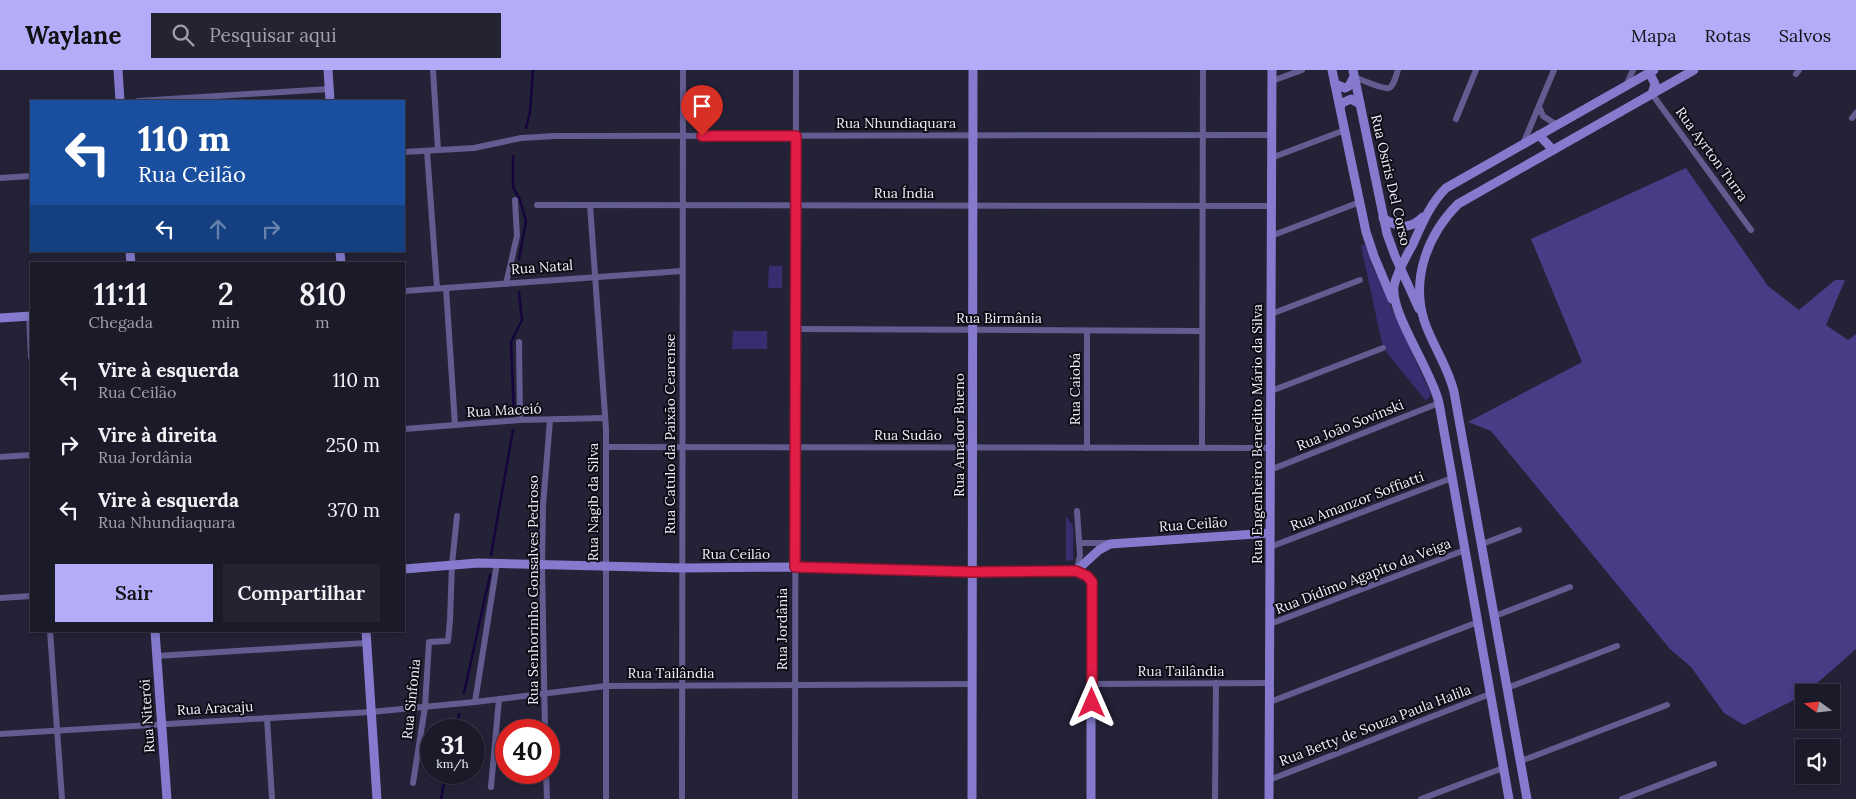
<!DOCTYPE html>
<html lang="pt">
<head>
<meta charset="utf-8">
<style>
  :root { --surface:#1b1a29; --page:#242331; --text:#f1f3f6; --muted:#a0a1a8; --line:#393846; --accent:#b4acf9 }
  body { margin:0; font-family:Lora,serif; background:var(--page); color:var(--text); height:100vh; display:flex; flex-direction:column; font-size:19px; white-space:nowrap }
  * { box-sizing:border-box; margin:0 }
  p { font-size:16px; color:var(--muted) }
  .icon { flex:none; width:28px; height:28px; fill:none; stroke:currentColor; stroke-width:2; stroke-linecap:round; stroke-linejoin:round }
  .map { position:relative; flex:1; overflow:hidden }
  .panel { position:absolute; left:30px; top:192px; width:375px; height:370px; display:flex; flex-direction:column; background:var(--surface); border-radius:0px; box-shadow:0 2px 8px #0003,0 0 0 1px var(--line) }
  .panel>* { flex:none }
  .banner { position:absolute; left:30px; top:30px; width:375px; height:152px; border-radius:0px; box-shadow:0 2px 8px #0003,0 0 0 1px var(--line); background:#1a4fa0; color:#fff; overflow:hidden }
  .needle { width:32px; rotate:285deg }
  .buttons { position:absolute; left:1795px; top:614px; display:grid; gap:10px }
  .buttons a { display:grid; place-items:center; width:45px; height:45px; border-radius:0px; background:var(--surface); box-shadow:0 2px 8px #0003,0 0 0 1px var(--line); font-size:25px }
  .speed { position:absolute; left:420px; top:649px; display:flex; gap:10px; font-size:25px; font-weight:700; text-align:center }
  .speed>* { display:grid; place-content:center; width:65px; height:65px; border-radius:50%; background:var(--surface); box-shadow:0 2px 8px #0003,0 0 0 1px var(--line); line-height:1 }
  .speed small { font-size:12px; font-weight:400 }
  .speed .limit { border:8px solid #d22; background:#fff; color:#111 }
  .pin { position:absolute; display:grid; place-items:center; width:42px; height:42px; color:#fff; margin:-51px -21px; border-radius:50% 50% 50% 0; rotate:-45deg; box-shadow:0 0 5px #0007 }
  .pin .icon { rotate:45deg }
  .me { position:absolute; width:55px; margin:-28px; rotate:0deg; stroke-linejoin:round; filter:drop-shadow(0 0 4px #0008) }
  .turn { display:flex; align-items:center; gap:18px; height:105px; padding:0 25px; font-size:22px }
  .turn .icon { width:65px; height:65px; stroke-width:2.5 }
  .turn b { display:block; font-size:35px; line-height:42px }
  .lanes { display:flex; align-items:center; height:48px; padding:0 25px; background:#0003; justify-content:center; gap:25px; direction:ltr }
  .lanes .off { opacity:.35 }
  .eta { display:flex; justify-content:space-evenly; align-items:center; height:85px; text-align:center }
  .eta b { font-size:30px; font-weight:600; line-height:35px }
  .cta { display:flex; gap:10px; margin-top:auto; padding:10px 25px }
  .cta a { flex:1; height:58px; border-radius:0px; background:var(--accent); color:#111; font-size:20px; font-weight:600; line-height:58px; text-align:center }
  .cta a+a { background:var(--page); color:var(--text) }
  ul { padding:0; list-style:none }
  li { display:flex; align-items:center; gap:15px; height:65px; padding:0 25px }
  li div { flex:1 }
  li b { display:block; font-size:19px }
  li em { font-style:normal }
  header { display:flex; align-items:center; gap:30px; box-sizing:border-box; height:70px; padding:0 25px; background:var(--accent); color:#111 }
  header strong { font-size:24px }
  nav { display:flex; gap:28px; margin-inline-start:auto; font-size:18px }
  .search { width:350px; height:45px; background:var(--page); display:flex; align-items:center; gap:12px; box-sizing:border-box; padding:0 18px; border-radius:0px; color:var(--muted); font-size:19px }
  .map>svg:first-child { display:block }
</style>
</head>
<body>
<header>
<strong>Waylane</strong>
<div class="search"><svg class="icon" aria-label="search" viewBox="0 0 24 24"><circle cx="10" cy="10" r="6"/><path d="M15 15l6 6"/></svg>Pesquisar aqui</div>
<nav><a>Mapa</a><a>Rotas</a><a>Salvos</a></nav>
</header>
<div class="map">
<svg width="1856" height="729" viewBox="0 0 1856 729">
  <rect width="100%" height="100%" fill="#242237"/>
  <g fill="#3a2c70">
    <polygon points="1365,174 1373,197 1430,322 1431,325 1426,331 1383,278 1361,176"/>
    <polygon points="769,196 782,196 782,218 768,218"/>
    <polygon points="733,261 767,261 767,279 732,279"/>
    <polygon points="1066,446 1073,456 1073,490 1066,491"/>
  </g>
  <polygon fill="#493b86" points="1686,98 1768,216 1799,240 1835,210 1845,210 1826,255 1848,270 1856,264 1856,579 1807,622 1804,622 1804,625 1744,655 1724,643 1691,597 1670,579 1491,361 1468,352 1582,292 1531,169"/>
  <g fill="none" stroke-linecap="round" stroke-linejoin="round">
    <g stroke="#16053c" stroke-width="2.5">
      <polyline points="526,58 530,42 533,0"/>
      <polyline points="513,86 513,117 520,130 526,151 519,189"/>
      <polyline points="514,344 511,272 522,250 519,222"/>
      <polyline points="491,485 513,360"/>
      <polyline points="464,623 490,505"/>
      <polyline points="456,660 459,644"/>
      <polyline points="441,729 446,702"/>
    </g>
    <g stroke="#625c90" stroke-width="6">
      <polyline points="433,0 438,80"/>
      <polyline points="1796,4 1799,0"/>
      <path d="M1354,7c6,2 29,13 35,11 5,-2 7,-13 9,-18"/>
      <polyline points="1272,11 1302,0"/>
      <polyline points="1626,16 1633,0"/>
      <polyline points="1652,24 1751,160"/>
      <polyline points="138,31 329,19"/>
      <polyline points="1539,36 1543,46 1557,55"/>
      <polyline points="1852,48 1856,43"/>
      <polyline points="1456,49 1476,0"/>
      <polyline points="1523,74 1554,0"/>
      <polyline points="427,81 437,218"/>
      <polyline points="404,82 474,78 521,68 555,66 1271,65"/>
      <polyline points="1271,88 1345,60"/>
      <polyline points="0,108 31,106"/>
      <polyline points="537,135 1271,136"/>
      <polyline points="590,135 606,359 606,729"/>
      <polyline points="1271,166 1360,132"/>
      <polyline points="506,214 517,166 515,130"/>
      <polyline points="446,218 455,355"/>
      <polyline points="404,221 682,201"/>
      <polyline points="1271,244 1360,210"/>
      <polyline points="29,246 31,287"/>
      <polyline points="795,259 1202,261"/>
      <polyline points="519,272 520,350"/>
      <polyline points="1271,321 1383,278"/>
      <polyline points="404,359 520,350 605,348"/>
      <polyline points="606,377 1271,378"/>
      <polyline points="1087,378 1087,261"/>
      <polyline points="1202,378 1203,0"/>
      <polyline points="0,387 31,385"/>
      <polyline points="1270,400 1439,333"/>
      <polyline points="1077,441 1080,485 1077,500"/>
      <polyline points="1079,473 1109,473"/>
      <polyline points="1482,474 1519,460"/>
      <polyline points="1270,477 1452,408"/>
      <polyline points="0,528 31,526"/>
      <polyline points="1495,546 1570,517"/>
      <polyline points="1270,554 1465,480"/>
      <polyline points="50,561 62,729"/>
      <polyline points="157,586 366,573"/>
      <polyline points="1092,614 1270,613"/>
      <polyline points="1507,618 1617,576"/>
      <polyline points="475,632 497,493"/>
      <polyline points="1270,632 1478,552"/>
      <polyline points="267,648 272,729"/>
      <polyline points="545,660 542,495 543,436 550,350"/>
      <polyline points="0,664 371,642 475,632 606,616 972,614"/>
      <polyline points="1521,691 1667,635"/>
      <polyline points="546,702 547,729"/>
      <polyline points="1269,710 1490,624"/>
      <polyline points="413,713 425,637 429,572 448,571 450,550 452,494 457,446"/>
      <polyline points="491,717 499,629"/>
      <polyline points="682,729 683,0"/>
      <polyline points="795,729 796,0"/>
      <polyline points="1215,729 1216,613"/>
      <polyline points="1421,729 1503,698"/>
      <polyline points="1622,729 1714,694"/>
    </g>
    <g stroke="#857acd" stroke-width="9">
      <polyline points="118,0 120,31"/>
      <polyline points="328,0 330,31"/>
      <polyline points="1332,0 1366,162 1374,186 1392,229"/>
      <polyline points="1353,0 1387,164 1395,186 1419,239"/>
      <polyline points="1649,2 1655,14 1652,24"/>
      <polyline points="1335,14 1345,18 1349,16 1354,7"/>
      <polyline points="1340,37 1342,33 1351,29 1360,34"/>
      <polyline points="1539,65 1553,80"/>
      <path d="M1383,148c15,10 27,12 40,-1"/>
      <polyline points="130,181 131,194"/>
      <polyline points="340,181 341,194"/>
      <polyline points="0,248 31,246"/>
      <polyline points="404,499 478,493 682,498 795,497 973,502 1081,502 1087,506 1091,512 1091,729"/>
      <polyline points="1076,501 1099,480 1110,474 1270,463"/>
      <polyline points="155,561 167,729"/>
      <polyline points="366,561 377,729"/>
      <polyline points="972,729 973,0"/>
      <polyline points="1269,729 1272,0"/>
      <path d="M1509,729l-70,-396c-7,-32 -49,-90 -45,-117 3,-14 12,-29 19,-42 9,-20 17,-40 33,-56l208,-118"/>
      <path d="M1527,729l-73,-407c-6,-26 -22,-47 -30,-72 -13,-42 4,-86 34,-116l236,-134"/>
    </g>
  </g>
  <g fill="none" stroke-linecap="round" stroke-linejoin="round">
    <defs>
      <polyline id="route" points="702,66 796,66 795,497 973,502 1076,501 1087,506 1092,512 1092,633"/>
    </defs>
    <use href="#route" stroke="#92132f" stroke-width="12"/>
    <use href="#route" stroke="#e11d48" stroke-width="9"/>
  </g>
  <g text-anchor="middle" stroke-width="4" stroke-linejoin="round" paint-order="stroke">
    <g font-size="14" fill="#efeffd" stroke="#0e0d16">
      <text x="896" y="58">Rua Nhundiaquara</text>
      <text transform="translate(1712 84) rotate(54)" y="5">Rua Ayrton Turra</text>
      <text transform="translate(1391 110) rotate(77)" y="5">Rua Osíris Del Corso</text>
      <text x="904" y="128">Rua Índia</text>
      <text transform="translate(542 197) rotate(-4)" y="5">Rua Natal</text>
      <text x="999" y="253">Rua Birmânia</text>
      <text transform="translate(1075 319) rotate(-90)" y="5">Rua Caiobá</text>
      <text transform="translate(504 340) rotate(-3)" y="5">Rua Maceió</text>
      <text transform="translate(1350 355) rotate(-22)" y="5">Rua João Sovinski</text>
      <text transform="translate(670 364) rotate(-90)" y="5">Rua Catulo da Paixão Cearense</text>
      <text transform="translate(1257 364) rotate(-90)" y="5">Rua Engenheiro Benedito Mário da Silva</text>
      <text x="908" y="370">Rua Sudão</text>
      <text transform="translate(959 365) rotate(-90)" y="5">Rua Amador Bueno</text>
      <text transform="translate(1357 431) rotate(-21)" y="5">Rua Amanzor Soffiatti</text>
      <text transform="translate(593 432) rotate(-90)" y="5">Rua Nagib da Silva</text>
      <text transform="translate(1193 454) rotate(-4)" y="5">Rua Ceilão</text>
      <text x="736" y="489">Rua Ceilão</text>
      <text transform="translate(1363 506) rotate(-21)" y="5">Rua Dídimo Agapito da Veiga</text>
      <text transform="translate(533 520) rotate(-90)" y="5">Rua Senhorinho Gonsalves Pedroso</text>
      <text transform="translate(782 559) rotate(-90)" y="5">Rua Jordânia</text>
      <text x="1181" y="606">Rua Tailândia</text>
      <text x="671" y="608">Rua Tailândia</text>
      <text transform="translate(411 629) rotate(-84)" y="5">Rua Sinfonia</text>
      <text transform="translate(215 638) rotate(-3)" y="5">Rua Aracaju</text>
      <text transform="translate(147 646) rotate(-94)" y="5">Rua Niterói</text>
      <text transform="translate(1375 655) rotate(-21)" y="5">Rua Betty de Souza Paula Halila</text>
    </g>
  </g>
</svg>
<div class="buttons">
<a><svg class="needle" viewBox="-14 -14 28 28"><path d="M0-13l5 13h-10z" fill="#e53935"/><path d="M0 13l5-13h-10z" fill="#a0a1a8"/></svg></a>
<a><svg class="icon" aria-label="sound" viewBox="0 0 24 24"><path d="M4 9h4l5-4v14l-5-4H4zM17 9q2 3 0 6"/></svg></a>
</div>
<div class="speed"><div>31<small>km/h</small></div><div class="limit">40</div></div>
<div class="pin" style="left:702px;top:66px;background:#d93025"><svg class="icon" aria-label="arrive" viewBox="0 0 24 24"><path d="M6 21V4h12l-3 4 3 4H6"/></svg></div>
<svg class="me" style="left:1092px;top:633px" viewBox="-20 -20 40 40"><path d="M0-17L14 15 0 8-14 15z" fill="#e11d48" stroke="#fff" stroke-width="4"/></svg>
<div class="banner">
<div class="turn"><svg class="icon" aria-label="left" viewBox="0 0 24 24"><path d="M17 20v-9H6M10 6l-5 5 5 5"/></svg><div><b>110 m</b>Rua Ceilão</div></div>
<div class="lanes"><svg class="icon" aria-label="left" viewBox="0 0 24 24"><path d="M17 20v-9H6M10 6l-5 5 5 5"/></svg><svg class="icon off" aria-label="ahead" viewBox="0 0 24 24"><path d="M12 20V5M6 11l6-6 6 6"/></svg><svg class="icon off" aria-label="right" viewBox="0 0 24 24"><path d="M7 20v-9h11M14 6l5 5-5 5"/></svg></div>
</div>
<section class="panel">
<div class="eta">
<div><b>11:11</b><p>Chegada</p></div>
<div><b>2</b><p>min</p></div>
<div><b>810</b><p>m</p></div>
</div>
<ul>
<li><svg class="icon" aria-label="left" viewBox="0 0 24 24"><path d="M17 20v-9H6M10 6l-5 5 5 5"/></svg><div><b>Vire à esquerda</b><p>Rua Ceilão</p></div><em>110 m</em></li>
<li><svg class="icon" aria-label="right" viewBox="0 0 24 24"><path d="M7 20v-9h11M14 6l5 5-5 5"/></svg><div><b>Vire à direita</b><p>Rua Jordânia</p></div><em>250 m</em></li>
<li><svg class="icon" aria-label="left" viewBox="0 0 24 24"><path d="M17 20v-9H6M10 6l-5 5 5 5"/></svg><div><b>Vire à esquerda</b><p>Rua Nhundiaquara</p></div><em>370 m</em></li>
</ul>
<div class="cta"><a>Sair</a><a>Compartilhar</a></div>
</section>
</div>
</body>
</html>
